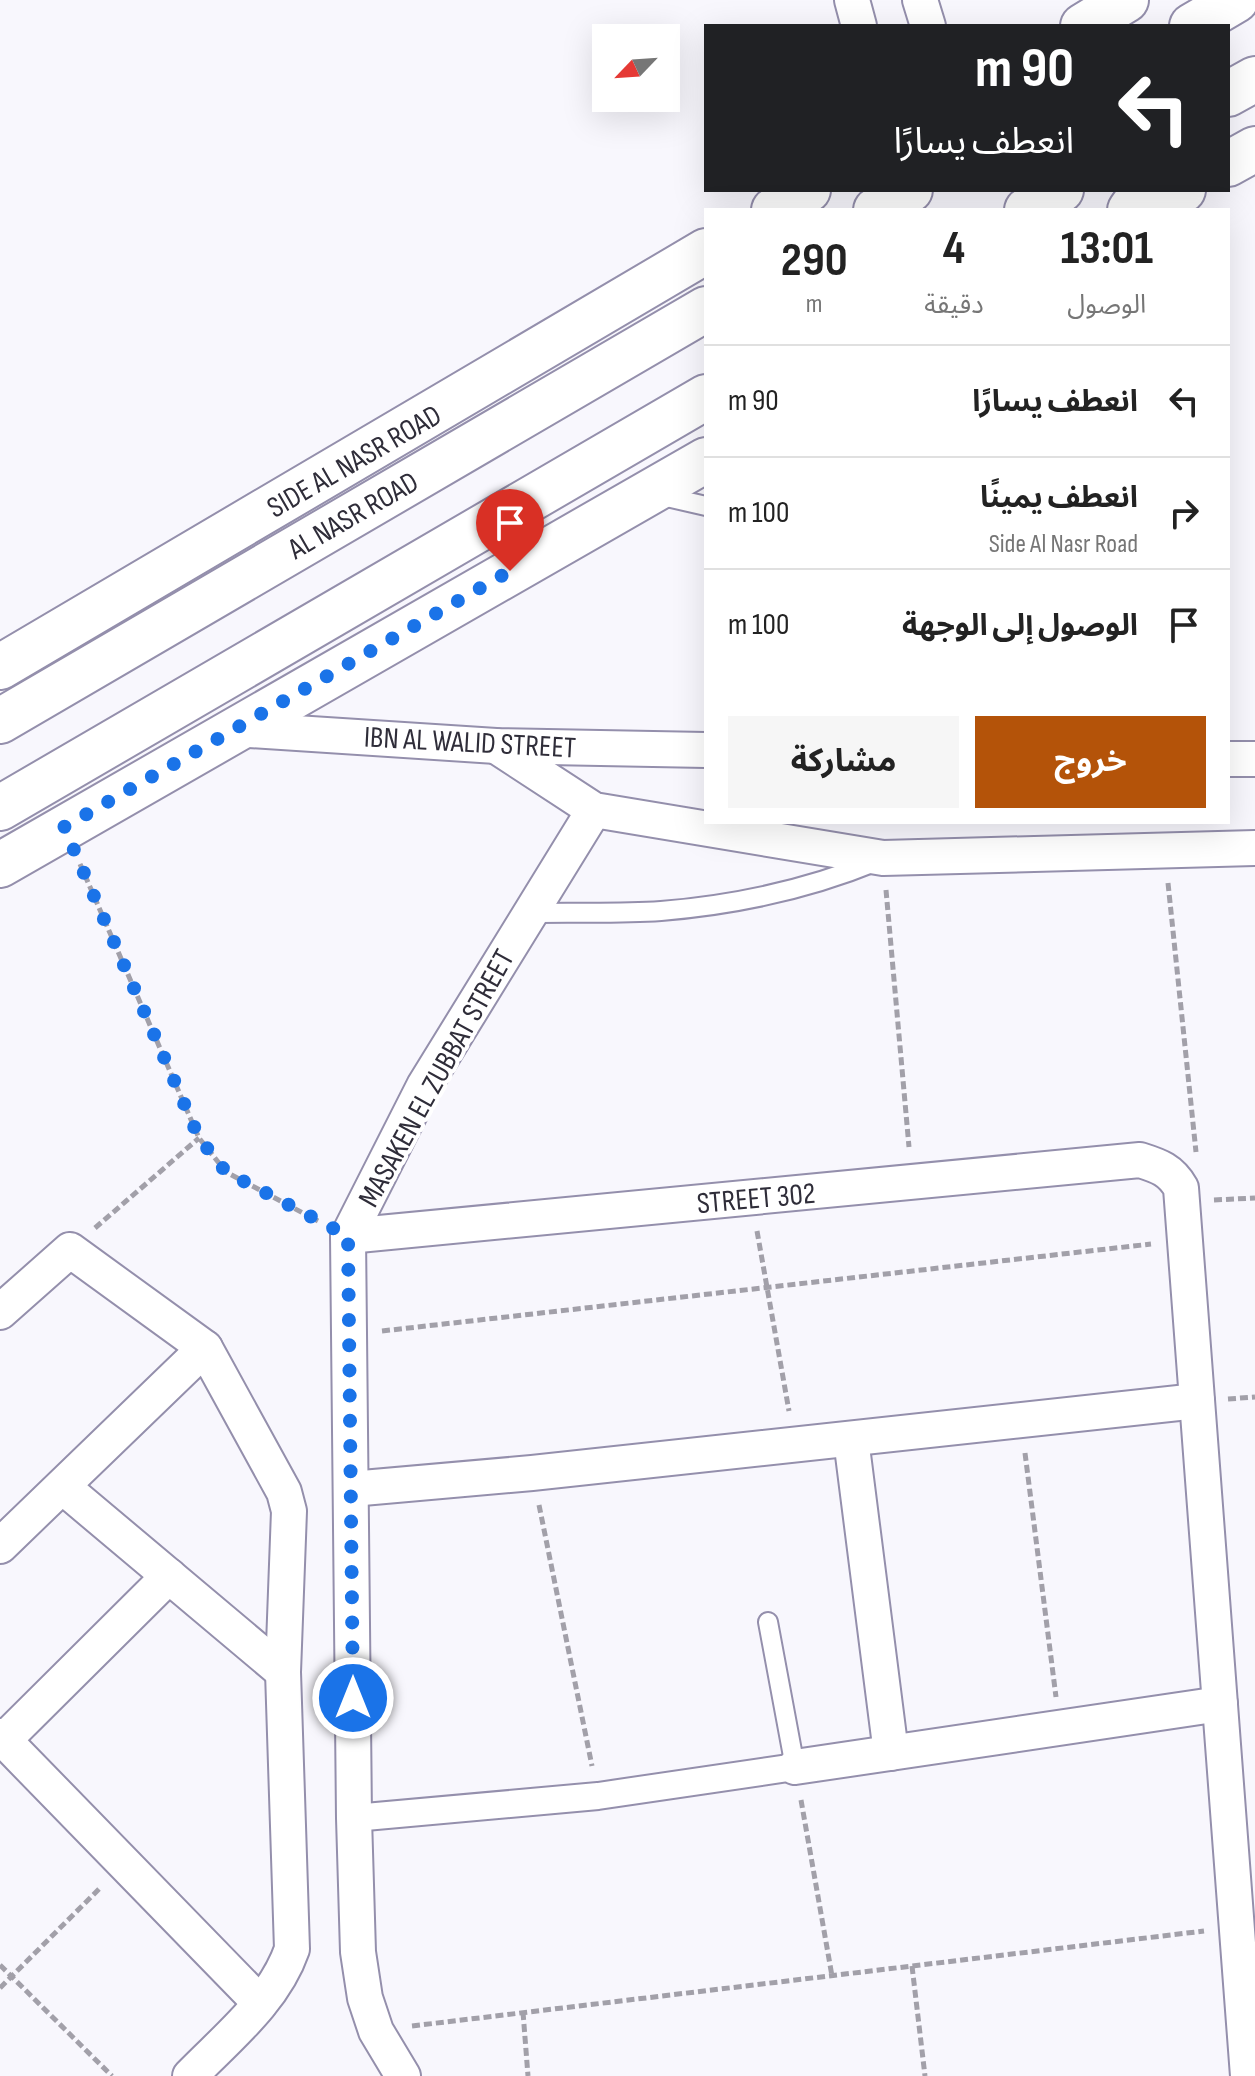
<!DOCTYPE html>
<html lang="ar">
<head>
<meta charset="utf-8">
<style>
  :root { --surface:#fff; --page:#f6f6f6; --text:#222; --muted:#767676; --line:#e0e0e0; --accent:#b45309 }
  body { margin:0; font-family:"Sofia Sans Condensed","Noto Sans Arabic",sans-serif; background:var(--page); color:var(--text); direction:rtl; height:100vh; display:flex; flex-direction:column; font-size:30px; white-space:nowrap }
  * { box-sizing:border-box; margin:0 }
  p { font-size:26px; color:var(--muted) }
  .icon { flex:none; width:44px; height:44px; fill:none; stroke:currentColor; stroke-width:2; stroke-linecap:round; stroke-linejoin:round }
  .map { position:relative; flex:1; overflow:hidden; direction:ltr }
  .panel { position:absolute; left:704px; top:208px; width:526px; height:616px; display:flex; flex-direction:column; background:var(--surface); border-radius:0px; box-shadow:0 8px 32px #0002; direction:rtl }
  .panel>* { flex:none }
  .top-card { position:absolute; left:704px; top:24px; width:526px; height:168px; border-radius:0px; box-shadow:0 8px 32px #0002; direction:rtl; background:#202124; color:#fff; overflow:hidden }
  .needle { width:52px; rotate:245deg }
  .controls { position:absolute; left:592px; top:24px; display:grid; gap:16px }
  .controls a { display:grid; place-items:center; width:88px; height:88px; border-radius:0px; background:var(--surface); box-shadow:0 8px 32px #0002; font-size:40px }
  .pin { position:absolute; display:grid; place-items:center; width:68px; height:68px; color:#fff; margin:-82px -34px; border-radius:50% 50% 50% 0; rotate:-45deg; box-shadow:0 0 8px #0007 }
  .pin .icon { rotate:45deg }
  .me { position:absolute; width:88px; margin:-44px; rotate:0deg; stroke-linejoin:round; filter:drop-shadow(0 0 6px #0008) }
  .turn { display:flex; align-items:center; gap:28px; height:168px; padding:0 24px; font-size:36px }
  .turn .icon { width:104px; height:104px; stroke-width:2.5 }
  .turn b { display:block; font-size:56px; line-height:68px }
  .eta { display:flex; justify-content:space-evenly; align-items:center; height:136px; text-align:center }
  .eta b { font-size:48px; font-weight:700; line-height:56px }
  .button { display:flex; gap:16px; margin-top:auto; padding:16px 24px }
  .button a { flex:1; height:92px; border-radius:0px; background:var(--accent); color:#fff; font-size:32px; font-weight:700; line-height:92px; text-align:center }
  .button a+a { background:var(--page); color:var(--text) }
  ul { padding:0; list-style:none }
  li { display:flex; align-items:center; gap:24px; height:112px; padding:0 24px; border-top:2px solid var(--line) }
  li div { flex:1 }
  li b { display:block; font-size:30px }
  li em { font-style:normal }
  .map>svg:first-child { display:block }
</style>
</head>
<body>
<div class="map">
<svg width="1255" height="2076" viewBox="0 0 1255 2076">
  <rect width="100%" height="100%" fill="#f8f7fd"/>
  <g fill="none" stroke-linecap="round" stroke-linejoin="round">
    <defs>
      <g id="service">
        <polyline points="658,495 706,506"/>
        <path d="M531,913c43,-1 87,1 130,-2 73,-6 148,-22 216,-50"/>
        <polyline points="768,1622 795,1767"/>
      </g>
      <polyline id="pedestrian" points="354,1818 598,1796 795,1767"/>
      <g id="minor">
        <polyline points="852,0 859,26"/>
        <polyline points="920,0 928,26"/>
        <polyline points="234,729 496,746 706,750"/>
        <polyline points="496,746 594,810 883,858 1255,848"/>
        <polyline points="1228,759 1255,759"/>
        <path d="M348,1236l792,-76c19,6 31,10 41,28l67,888"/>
        <path d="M0,1312l70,-62 135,98 79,144 5,19 -6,161 9,277c-18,52 -65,89 -102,127"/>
        <polyline points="851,1439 891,1753"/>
        <polyline points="63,1487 283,1672"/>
        <polyline points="351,1489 532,1473 1197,1401"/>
        <polyline points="0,1546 205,1348"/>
        <polyline points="0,1736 260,2003"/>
        <polyline points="4,1740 169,1576"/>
        <polyline points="795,1767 1220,1704"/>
        <polyline points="403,2076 376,2031 365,1998 358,1952 354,1818 348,1236 424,1086 594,810"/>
      </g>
      <g id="secondary">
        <polyline points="1083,26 1126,0"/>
        <polyline points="1228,164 1255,149"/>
        <polyline points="774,210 808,190"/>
        <polyline points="1148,210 1183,190"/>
        <polyline points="0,667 706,251"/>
        <polyline points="0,865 706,460"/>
      </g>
      <g id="trunk">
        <polyline points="1192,26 1236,0"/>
        <polyline points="1228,94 1255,79"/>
        <polyline points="876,210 910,190"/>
        <polyline points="1027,210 1061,190"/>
        <polyline points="1130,210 1144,190"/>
        <polyline points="0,721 706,309"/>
        <polyline points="0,808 706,397"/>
      </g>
    </defs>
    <use href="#service" stroke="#948fac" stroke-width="22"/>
    <use href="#pedestrian" stroke="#948fac" stroke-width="30"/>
    <use href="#minor" stroke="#948fac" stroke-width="38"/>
    <use href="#secondary" stroke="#948fac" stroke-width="48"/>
    <use href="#trunk" stroke="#948fac" stroke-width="48"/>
    <g stroke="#a2a0a9" stroke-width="5" stroke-dasharray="8 4" stroke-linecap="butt">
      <polyline points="80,864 199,1138 226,1172 318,1221"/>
      <polyline points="1168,883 1196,1152"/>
      <polyline points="886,890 909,1147"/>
      <polyline points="1214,1200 1255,1198"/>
      <polyline points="95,1228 199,1138"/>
      <polyline points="757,1231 789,1411"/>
      <polyline points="382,1331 1151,1244"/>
      <polyline points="1228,1399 1255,1397"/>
      <polyline points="1025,1453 1056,1697"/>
      <polyline points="539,1505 592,1766"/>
      <polyline points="801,1800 832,1976"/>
      <polyline points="0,1965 112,2076"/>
      <polyline points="912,1966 925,2076"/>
      <polyline points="0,1988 101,1887"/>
      <polyline points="523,2012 528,2076"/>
      <polyline points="412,2026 1204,1931"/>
    </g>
    <use href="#service" stroke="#fff" stroke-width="18"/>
    <use href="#pedestrian" stroke="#fff" stroke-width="26"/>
    <use href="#minor" stroke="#fff" stroke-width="34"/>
    <use href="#secondary" stroke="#fff" stroke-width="44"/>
    <use href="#trunk" stroke="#fff" stroke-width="44"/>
  </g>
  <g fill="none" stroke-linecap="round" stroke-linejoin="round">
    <polyline stroke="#1a73e8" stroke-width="14" stroke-dasharray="0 25.2" points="353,1698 348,1236 226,1172 199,1138 64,827 510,571"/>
  </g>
  <g text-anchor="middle" stroke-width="8" stroke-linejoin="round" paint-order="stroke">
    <g font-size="30" fill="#2f2d39" stroke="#fff">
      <text transform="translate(354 461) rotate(-30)" y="10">SIDE AL NASR ROAD</text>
      <text transform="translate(353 515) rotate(-30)" y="10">AL NASR ROAD</text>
      <text transform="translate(470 742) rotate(3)" y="10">IBN AL WALID STREET</text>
      <text transform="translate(436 1078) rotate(-61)" y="10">MASAKEN EL ZUBBAT STREET</text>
      <text transform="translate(756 1198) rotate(-5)" y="10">STREET 302</text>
    </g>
  </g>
</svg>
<div class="controls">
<a><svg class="needle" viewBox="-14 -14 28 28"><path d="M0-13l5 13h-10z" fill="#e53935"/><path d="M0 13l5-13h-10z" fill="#767676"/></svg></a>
</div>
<div class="pin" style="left:510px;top:571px;background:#d93025"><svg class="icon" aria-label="arrive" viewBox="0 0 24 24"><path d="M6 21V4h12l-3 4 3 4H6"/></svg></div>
<svg class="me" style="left:353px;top:1698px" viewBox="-20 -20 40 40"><circle r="17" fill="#1a73e8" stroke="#fff" stroke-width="3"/><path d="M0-11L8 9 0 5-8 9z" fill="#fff"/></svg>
<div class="top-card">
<div class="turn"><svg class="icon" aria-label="left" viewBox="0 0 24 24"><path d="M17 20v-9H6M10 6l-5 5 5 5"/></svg><div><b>90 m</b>انعطف يسارًا</div></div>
</div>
<section class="panel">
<div class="eta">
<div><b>13:01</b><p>الوصول</p></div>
<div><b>4</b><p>دقيقة</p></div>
<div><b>290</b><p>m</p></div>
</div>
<ul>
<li><svg class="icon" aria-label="left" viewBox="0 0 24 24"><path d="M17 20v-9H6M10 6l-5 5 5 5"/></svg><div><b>انعطف يسارًا</b></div><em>90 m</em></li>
<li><svg class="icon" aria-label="right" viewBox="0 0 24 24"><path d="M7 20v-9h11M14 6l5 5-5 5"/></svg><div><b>انعطف يمينًا</b><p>Side Al Nasr Road</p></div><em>100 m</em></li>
<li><svg class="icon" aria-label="arrive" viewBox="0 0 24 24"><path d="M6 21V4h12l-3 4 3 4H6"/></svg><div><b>الوصول إلى الوجهة</b></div><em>100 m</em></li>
</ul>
<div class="button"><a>خروج</a><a>مشاركة</a></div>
</section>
</div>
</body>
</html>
